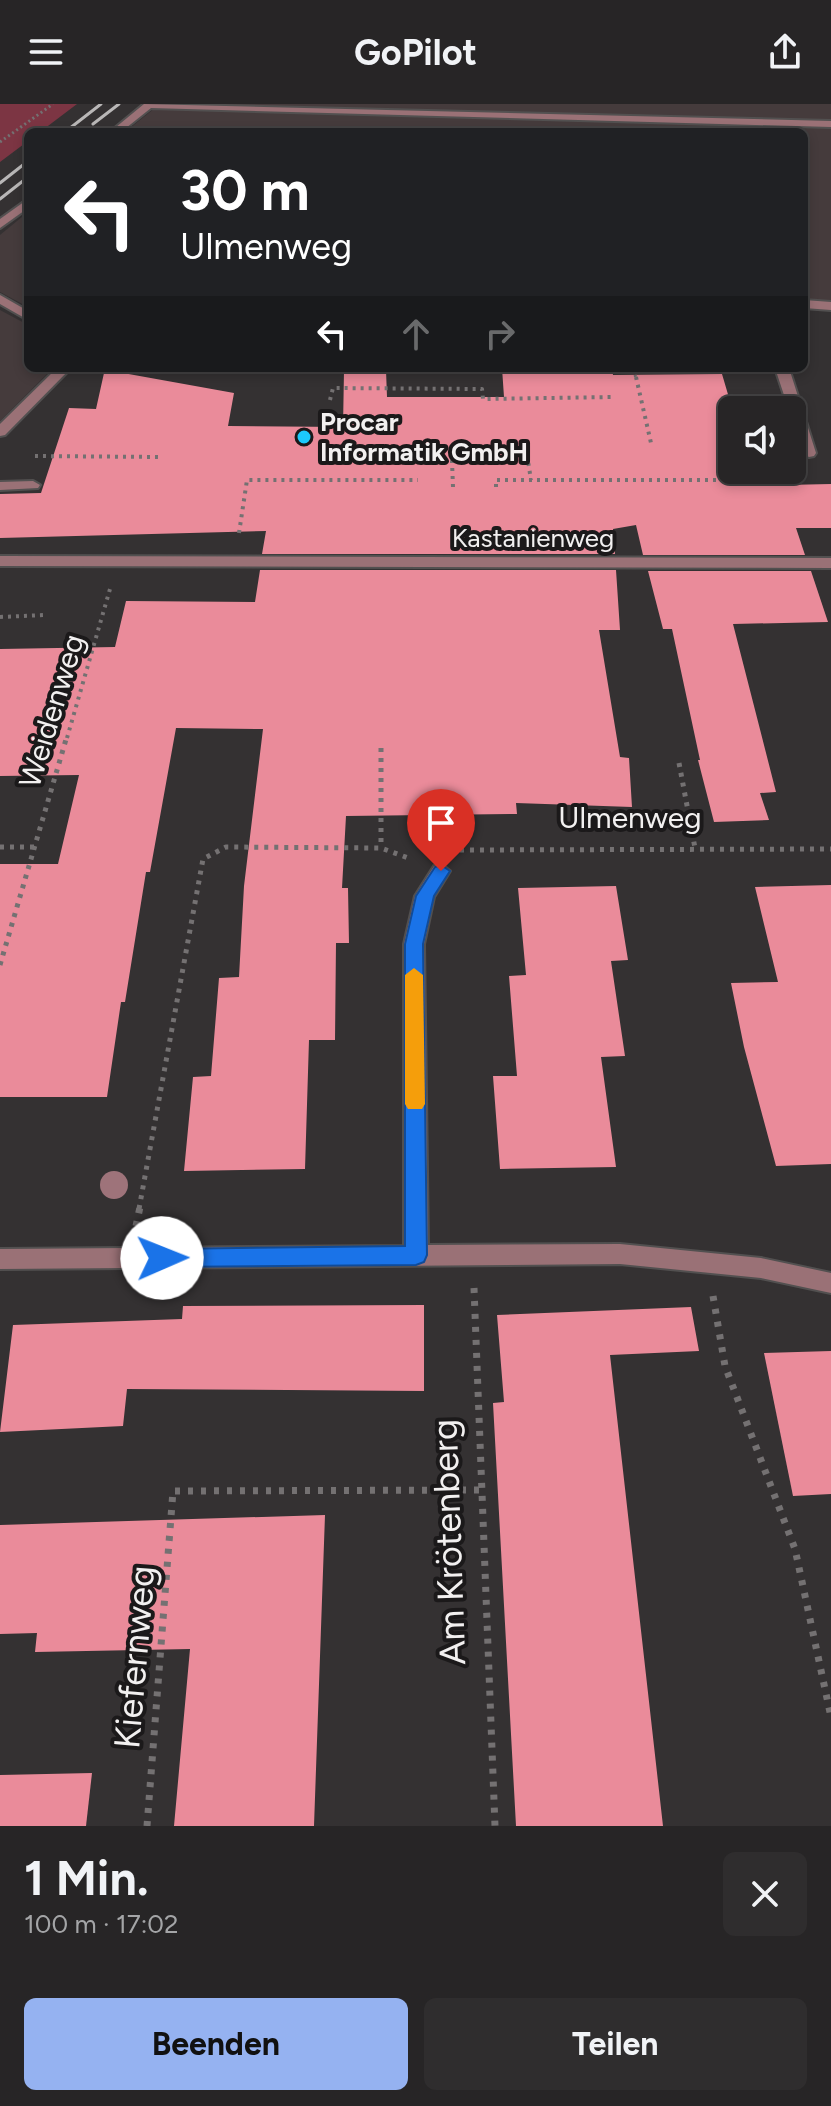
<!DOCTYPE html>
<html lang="de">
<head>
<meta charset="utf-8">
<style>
  :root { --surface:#272526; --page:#2f2d2e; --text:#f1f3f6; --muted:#a4a5a7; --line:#434243; --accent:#95b2f1 }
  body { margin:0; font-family:Figtree,sans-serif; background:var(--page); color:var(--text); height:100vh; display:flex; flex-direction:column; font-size:30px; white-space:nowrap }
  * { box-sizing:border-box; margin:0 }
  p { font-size:26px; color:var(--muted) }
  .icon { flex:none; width:44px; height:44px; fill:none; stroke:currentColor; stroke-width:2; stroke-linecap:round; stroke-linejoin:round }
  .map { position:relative; height:1722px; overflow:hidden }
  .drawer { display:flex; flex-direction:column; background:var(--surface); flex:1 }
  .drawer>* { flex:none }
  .top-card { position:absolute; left:24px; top:24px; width:784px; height:244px; border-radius:12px; box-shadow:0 4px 12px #0003,0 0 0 2px var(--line); background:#202124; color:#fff; overflow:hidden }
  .controls { position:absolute; left:718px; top:292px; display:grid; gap:16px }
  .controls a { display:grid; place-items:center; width:88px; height:88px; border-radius:12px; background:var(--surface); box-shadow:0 4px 12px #0003,0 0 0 2px var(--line); font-size:40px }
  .pin { position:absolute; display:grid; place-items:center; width:68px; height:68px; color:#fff; margin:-82px -34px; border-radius:50% 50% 50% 0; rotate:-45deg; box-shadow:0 0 8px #0007 }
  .pin .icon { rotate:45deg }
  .me { position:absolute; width:88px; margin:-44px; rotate:89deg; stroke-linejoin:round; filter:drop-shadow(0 0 6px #0008) }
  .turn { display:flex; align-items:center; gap:28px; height:168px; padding:0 24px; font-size:36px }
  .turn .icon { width:104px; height:104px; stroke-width:2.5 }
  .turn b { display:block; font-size:56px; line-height:68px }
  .lanes { display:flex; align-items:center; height:76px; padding:0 24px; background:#0003; justify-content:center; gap:40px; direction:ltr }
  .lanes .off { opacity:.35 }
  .round { display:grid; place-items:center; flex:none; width:84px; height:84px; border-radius:12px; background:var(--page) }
  .summary { display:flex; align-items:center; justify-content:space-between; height:136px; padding:0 24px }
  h1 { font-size:48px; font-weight:700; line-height:60px }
  .primary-button { display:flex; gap:16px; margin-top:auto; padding:16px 24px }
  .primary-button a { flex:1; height:92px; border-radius:12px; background:var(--accent); color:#111; font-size:32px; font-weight:700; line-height:92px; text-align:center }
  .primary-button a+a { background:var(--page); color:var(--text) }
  header { display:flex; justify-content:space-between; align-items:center; height:104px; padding:0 24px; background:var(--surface); font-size:36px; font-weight:700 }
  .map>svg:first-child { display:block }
</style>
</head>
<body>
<header><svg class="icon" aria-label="menu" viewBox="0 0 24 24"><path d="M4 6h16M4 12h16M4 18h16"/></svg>GoPilot<svg class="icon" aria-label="share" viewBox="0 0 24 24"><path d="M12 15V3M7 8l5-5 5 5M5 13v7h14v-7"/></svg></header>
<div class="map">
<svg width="831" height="1722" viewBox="0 0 831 1722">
  <rect width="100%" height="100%" fill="#343132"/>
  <g fill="#453b3c">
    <polygon points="160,0 831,0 831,197 804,196 804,28 125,28"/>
    <polygon points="28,108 28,203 0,188 0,131"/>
    <polygon points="0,206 28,221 28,264 53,264 0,317"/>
  </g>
  <polygon fill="#7c3543" points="0,0 77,0 40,28 28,28 28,37 0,58"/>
  <g fill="#ea8b9a">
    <polygon points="502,264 612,264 613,271 722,270 732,304 732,382 831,380 831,424 796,424 805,451 643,451 636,421 613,425 615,450 262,450 266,427 0,434 0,390 41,389 69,304 96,305 104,269 123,269 234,289 228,322 343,323 344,267 386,266 387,293 504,293"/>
    <polygon points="260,466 616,466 620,526 599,526 620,653 629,654 632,703 516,699 517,710 346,712 342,784 348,784 349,839 336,839 335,936 309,936 305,1065 184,1067 193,973 211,972 219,874 239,873 244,782 263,625 176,624 150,768 146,768 125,898 121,898 107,993 0,993 0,760 58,760 79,671 0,672 0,545 115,543 126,497 255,498"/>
    <polygon points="648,467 811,467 828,518 733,520 776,688 760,689 769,716 714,718 698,656 700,656 672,525 663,525"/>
    <polygon points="831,781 831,1060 776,1062 744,943 731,879 778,878 755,783"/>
    <polygon points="616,782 628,856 611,857 625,952 601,953 616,1063 500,1065 493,972 517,972 509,872 526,871 518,784"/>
    <polygon points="424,1201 424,1287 127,1285 123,1322 0,1328 13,1221 182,1215 183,1202"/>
    <polygon points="691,1203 699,1247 610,1251 663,1722 516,1722 493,1299 504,1298 497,1211"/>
    <polygon points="831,1247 831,1390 793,1392 764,1249"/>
    <polygon points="325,1411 314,1722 174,1722 190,1545 35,1548 37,1529 0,1530 0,1421"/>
    <polygon points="92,1669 86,1722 0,1722 0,1671"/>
  </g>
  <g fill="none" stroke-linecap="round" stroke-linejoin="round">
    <defs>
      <g id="minor">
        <polygon points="144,0 831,17 831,23 151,4 121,28 110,28"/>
        <polygon points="28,95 28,104 0,124 0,115"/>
        <polygon points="0,191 28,207 28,216 0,200"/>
        <polygon points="804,196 831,198 831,206 804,204"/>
        <polygon points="57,264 71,264 5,331 0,332 0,320"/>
        <polygon points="775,264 789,264 816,349 814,352 809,353 802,349 792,317 792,306 789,306"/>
        <polygon points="33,377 40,381 38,384 0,386 0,378"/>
        <polygon points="0,452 831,454 831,464 0,462"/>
        <polygon points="441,760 450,767 434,793 424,840 428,1141 620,1140 761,1154 831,1169 831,1189 761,1174 620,1160 0,1165 0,1145 404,1142 404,840 415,792 434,762"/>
      </g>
    </defs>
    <use href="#minor" stroke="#525050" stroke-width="4"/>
    <g stroke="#747172" stroke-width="3" stroke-dasharray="2 3" stroke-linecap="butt">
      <polyline points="0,38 53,0"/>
      <polyline points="634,266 636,275"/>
    </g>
    <g stroke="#747172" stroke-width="4" stroke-dasharray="3 5" stroke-linecap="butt">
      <polyline points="636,273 651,339"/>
      <polyline points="330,296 333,284 482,285 483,295 613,293"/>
      <polyline points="35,352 158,353"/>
      <polyline points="453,383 452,357 528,357 531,376"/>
      <polyline points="496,383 496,376 798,376"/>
      <polyline points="239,429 247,376 418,376"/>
      <polyline points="0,513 44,511"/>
      <polyline points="67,634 110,485"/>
    </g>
    <g stroke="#747172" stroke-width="5" stroke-dasharray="4 6" stroke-linecap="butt">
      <polyline points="381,644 381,744"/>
      <polyline points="679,659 695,744"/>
      <polyline points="0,743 34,743"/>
      <polyline points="460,746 831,745"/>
      <polyline points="0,861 67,632"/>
      <polyline points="139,1105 203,755 226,743 381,744 411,755"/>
    </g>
    <g stroke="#747172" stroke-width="7" stroke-dasharray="5 8" stroke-linecap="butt">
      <polyline points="136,1122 140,1103"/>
      <polyline points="474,1184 495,1722"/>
      <polyline points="713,1192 725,1262 795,1445 831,1613"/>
      <polyline points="147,1722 173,1387 483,1386"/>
    </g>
    <use href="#minor" fill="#9a7176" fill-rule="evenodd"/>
    <g stroke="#b9b7b7" stroke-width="3">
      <polyline points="93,20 119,0"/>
      <polyline points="65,28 101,0"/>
      <polyline points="0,79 28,57"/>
      <polyline points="0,95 28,73"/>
    </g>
  </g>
  <circle fill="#9e737a" cx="114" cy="1081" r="14"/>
  <polygon fill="#1a73e8" stroke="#114b97" stroke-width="2" points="441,761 450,767 434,792 423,840 427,1151 424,1158 416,1161 162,1163 154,1161 151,1154 154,1148 162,1145 405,1142 405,840 416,792 435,763"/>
  <polygon fill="#f59e0b" points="414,864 423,871 425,1000 422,1005 408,1005 405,1000 405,871"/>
  <circle fill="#1cc9fc" stroke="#1b191a" stroke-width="3" cx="304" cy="333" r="8"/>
  <g text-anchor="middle" stroke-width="8" stroke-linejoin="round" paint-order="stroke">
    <g font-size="26" font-weight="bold" fill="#f2f0f0" stroke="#1b191a" text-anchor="start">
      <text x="320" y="327">Procar<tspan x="320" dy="30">Informatik GmbH</tspan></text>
    </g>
    <g font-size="26" fill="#f2f0f0" stroke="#1b191a">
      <text x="533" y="443">Kastanienweg</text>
    </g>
    <g font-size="30" fill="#f2f0f0" stroke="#1b191a">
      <text transform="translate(52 607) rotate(-73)" y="10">Weidenweg</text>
      <text x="630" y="724">Ulmenweg</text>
    </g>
    <g font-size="36" fill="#f2f0f0" stroke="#1b191a">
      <text transform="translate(448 1438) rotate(-92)" y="13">Am Krötenberg</text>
      <text transform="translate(134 1553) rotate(-85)" y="13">Kiefernweg</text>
    </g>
  </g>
</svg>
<div class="controls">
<a><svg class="icon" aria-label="sound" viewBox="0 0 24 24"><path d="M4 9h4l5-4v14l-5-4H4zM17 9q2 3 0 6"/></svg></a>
</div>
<div class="pin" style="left:441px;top:767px;background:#d93025"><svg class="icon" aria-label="arrive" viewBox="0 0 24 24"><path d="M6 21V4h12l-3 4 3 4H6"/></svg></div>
<svg class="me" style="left:162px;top:1154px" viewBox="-20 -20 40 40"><circle r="19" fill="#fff"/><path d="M0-13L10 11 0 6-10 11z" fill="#1a73e8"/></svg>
<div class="top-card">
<div class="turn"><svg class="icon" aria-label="left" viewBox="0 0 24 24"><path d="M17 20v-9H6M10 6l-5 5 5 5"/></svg><div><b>30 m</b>Ulmenweg</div></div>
<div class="lanes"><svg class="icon" aria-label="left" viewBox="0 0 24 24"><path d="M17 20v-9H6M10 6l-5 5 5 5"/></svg><svg class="icon off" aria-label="ahead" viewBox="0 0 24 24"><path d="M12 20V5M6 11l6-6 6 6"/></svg><svg class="icon off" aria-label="right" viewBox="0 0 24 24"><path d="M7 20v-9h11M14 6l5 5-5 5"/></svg></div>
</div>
</div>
<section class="drawer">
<div class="summary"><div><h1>1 Min.</h1><p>100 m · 17:02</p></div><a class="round"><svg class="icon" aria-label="close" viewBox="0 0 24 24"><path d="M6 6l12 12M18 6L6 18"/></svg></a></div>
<div class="primary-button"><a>Beenden</a><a>Teilen</a></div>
</section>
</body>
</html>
